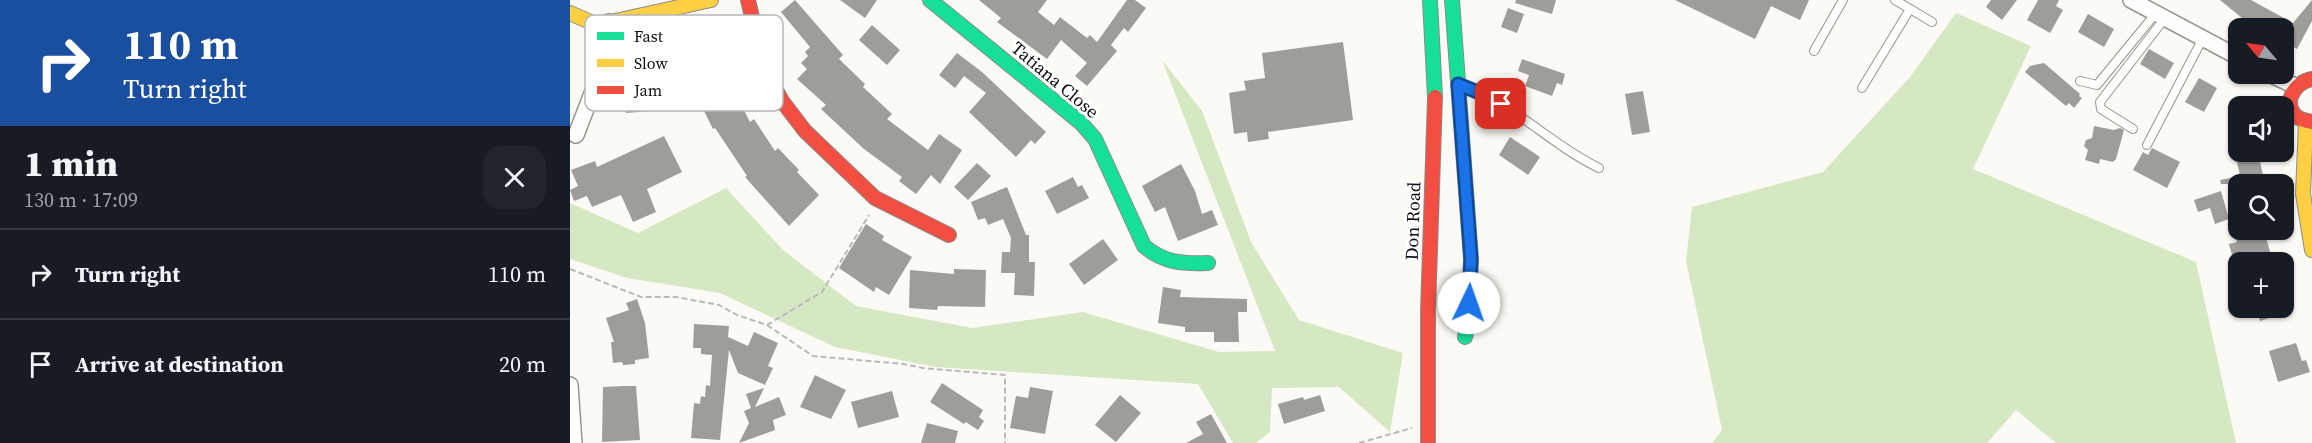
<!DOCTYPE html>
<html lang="en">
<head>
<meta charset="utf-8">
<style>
  :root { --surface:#171b24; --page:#20242c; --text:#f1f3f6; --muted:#9ea1a6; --line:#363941 }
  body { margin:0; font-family:"Source Serif 4",serif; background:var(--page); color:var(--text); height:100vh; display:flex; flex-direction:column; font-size:22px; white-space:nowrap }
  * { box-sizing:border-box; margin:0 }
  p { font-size:20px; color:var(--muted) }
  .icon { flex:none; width:33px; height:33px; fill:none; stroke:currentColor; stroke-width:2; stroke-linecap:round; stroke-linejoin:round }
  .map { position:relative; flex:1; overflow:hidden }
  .side { display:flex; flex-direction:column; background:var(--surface); width:570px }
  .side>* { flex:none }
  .banner { background:#1a4fa0; color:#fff; overflow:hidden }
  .needle { width:39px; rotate:299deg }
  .buttons { position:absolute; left:1658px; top:18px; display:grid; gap:12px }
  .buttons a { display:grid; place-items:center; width:66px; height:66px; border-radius:12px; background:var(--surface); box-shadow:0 2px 4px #0004; font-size:30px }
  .pin { position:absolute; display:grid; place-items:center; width:51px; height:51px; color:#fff; margin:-26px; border-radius:12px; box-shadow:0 3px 9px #0006 }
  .me { position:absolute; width:66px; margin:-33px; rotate:3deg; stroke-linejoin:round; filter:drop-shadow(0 0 4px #0008) }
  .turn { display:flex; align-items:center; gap:21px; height:126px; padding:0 24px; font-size:27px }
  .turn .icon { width:78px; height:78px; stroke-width:2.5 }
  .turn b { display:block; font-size:42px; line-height:51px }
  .round { display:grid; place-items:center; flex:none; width:63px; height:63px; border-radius:18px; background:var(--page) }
  .head { display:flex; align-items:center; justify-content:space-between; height:102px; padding:0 24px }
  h1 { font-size:36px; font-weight:800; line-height:45px }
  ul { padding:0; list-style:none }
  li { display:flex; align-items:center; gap:18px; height:90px; padding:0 24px; border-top:2px solid var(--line) }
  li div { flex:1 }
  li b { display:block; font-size:22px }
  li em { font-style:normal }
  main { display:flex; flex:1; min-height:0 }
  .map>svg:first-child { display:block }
</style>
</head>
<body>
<main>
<section class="side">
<div class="banner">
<div class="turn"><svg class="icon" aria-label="right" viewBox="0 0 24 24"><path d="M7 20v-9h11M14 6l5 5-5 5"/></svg><div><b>110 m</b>Turn right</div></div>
</div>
<div class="head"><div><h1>1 min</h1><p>130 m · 17:09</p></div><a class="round"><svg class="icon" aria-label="close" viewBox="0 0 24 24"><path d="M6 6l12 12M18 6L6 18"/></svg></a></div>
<ul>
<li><svg class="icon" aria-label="right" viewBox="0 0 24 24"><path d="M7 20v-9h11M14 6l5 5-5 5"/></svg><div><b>Turn right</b></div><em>110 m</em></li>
<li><svg class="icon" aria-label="arrive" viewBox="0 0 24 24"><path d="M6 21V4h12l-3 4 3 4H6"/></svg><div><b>Arrive at destination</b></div><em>20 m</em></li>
</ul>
</section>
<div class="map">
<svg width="1742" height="443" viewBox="0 0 1742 443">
  <rect width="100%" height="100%" fill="#fcfaf4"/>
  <g fill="#d6e8c3">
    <polygon points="1386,13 1461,46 1403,169 1626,262 1666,443 1486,443 1446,410 1417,443 1142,443 1152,430 1116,261 1122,207 1253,172 1340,77"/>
    <polygon points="592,60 632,111 681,242 729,320 833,353 820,432 769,387 702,388 700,432 686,443 663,443 628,384 365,367 265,347 150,293 57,278 0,259 0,203 68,233 156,188 213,250 286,306 402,328 513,312 649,352 705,351"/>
  </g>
  <g fill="#9f9d99">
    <polygon points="225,0 273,55 269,59 295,84 293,87 322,114 317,119 358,150 369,134 392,150 370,184 361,175 346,194 329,181 332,177 294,149 251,109 256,105 227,79 237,69 231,63 238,56 235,52 240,47 211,12"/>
    <polygon points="270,0 307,0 295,18"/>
    <polygon points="409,0 477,0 468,12 484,25 490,17 517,38 520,35 527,42 557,0 565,0 576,8 558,32 554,28 541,45 547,51 517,86 505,76 517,63 491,40 477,59 427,22 431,18"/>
    <polygon points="946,0 986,0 982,14 945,3"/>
    <polygon points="1105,0 1239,0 1230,20 1201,6 1185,39"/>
    <polygon points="1421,0 1447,0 1432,20 1416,7"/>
    <polygon points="1468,0 1489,0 1486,6 1493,10 1480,33 1457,20"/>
    <polygon points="1650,0 1681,0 1723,23 1742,0 1742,21 1727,49 1713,41 1713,28 1691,28 1672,18"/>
    <polygon points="938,8 954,14 947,33 931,27"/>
    <polygon points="1518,14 1544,29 1534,47 1508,32"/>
    <polygon points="146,19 158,48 162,47 173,73 158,79 180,122 184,119 205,151 208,148 229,170 227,172 249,195 219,226 175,177 177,176 145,128 143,129 134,111 143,106 122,56 113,59 100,28 111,24 114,32"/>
    <polygon points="302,25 330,50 317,65 289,40"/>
    <polygon points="92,41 94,68 90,68 93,110 56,113 54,89 64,88 60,43"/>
    <polygon points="773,42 783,120 698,132 699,139 678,142 677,132 664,134 659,93 676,90 674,81 695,78 692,53"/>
    <polygon points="1579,49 1604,63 1595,79 1570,64"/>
    <polygon points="387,53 412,72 476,132 465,144 461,140 446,157 399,112 416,93 394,76 385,88 369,75"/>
    <polygon points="952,59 995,74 992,85 987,83 982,96 955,86 959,75 948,71"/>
    <polygon points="1474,63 1510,94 1509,96 1512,98 1504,108 1499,103 1496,106 1455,72 1460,66"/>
    <polygon points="1629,78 1647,88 1634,112 1615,102"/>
    <polygon points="1073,91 1080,132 1062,135 1055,94"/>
    <polygon points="1524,126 1544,130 1550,128 1554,130 1546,159 1543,162 1530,159 1529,164 1515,160 1518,150 1514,146 1516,140 1522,138"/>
    <polygon points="94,136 112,172 77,189 86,212 63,222 51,195 22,207 17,196 4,201 0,190 8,186 1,170 25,161 27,167"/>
    <polygon points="940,137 970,157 958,175 929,155"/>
    <polygon points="1582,148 1610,162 1597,188 1563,170 1573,152 1578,155"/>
    <polygon points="1689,157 1695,184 1651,184 1650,180 1670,176 1667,162"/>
    <polygon points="407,163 421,176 398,200 384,187"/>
    <polygon points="611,164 625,191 632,214 642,210 648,225 608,241 595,207 585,212 572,186"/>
    <polygon points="503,177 508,187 512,185 519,198 487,214 475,191"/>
    <polygon points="437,187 456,235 459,235 459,262 465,262 464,296 444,295 445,273 431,273 432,252 440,252 441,238 433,219 418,225 415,218 408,220 401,202"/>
    <polygon points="1651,191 1659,219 1645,224 1640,208 1628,212 1624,200"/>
    <polygon points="296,224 314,236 312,240 342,257 319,295 306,287 304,292 269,268"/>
    <polygon points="1663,230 1694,230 1702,259 1689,262 1664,262 1659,244 1667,242"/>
    <polygon points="533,239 548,260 514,285 499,264"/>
    <polygon points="384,269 416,270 415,307 368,306 367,310 339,308 340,270 384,274"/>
    <polygon points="593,287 611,290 610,297 677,299 677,312 668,312 669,342 644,342 644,332 615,332 615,327 588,323"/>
    <polygon points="67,299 75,323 79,358 65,360 65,364 53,365 52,362 43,363 41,342 44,342 36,318 59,310 56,303"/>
    <polygon points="1686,308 1703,308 1706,316 1690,321"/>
    <polygon points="124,324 159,326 158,337 178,346 184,332 208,343 198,366 203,368 195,385 168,373 159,350 150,440 121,438 124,403 130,404 131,396 135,397 136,385 140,386 142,355 131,354 131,348 123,348"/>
    <polygon points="1726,343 1732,361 1736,360 1740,372 1708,382 1699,351"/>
    <polygon points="245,375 276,390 261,419 230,407"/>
    <polygon points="372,383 413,410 409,417 414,421 408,430 396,422 394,424 360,402"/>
    <polygon points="55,386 66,386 70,440 32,442 33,387"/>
    <polygon points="460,387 483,391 475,434 440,428 446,396 458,398"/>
    <polygon points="194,388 185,407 209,397 216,415 203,420 205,430 169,443 179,423 174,411 181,408 176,394"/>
    <polygon points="322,391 329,417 288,428 281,402"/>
    <polygon points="550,395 571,413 546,442 525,425"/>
    <polygon points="750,395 755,411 714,424 708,404 733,397 734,400"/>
    <polygon points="641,414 657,443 616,443 633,434 626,422"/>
    <polygon points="357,423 388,431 385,443 351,443"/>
  </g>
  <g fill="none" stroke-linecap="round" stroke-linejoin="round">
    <defs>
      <g id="lane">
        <polyline points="1325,0 1362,22"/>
        <polyline points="1244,51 1273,0"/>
        <polyline points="1510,81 1527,85 1586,13"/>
        <path d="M892,85c50,17 89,60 137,83"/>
        <polyline points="1292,88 1340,9"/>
        <polyline points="1563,129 1531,109 1530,102 1595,18"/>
        <polyline points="1577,145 1633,38"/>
      </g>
      <g id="street">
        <polyline points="1561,0 1668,57"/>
        <polyline points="1699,74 1725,86"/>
        <polyline points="6,135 26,83 39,22"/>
        <polyline points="0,385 4,443"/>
      </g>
      <g id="fast">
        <path d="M360,0l151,123 14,16 49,107c20,17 39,18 64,17"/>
        <polyline points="860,0 865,97"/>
        <polyline points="882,0 901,259 898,325 895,337"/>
      </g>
      <g id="slow">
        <polyline points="0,13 27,25 141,0"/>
        <polyline points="1736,122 1733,194 1742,250"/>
      </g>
      <g id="jam">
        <polyline points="178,0 194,68 212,101 235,131 305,198 379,235"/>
        <path d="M1742,79c-17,3 -31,24 -15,38 4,3 11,4 15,5"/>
        <polyline points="858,443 858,311 865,97"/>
      </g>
    </defs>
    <use href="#lane" stroke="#969592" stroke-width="10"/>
    <use href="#street" stroke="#969592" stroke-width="18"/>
    <use href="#fast" stroke="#8c8b89" stroke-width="16"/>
    <use href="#slow" stroke="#8c8b89" stroke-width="16"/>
    <use href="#jam" stroke="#8c8b89" stroke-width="16"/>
    <g stroke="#b9b9b8" stroke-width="2" stroke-dasharray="6 3" stroke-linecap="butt">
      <polyline points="0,269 71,297 106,297 149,305 167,315 197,325 252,292 299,215"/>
      <polyline points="197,325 243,356 333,364 353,368 435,375 435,443"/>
      <polyline points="789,443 842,428"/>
    </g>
    <use href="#lane" stroke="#fffefd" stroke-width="8"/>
    <use href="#street" stroke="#fffefd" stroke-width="15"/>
    <use href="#fast" stroke="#16e098" stroke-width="14"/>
    <use href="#slow" stroke="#ffcf43" stroke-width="14"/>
    <use href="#jam" stroke="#f24e42" stroke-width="14"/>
  </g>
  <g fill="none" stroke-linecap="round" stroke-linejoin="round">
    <defs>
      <polyline id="route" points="899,303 901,259 888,84 917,96 931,104"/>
    </defs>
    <use href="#route" stroke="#114b97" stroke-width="15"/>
    <use href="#route" stroke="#1a73e8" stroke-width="10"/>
  </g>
  <g text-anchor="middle" stroke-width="6" stroke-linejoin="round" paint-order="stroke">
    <g font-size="18" fill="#0f0f0f" stroke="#fff">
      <text transform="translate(485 80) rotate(40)" y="6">Tatiana Close</text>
      <text transform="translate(843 221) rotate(-88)" y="6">Don Road</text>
    </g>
  </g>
  <rect x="15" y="15" width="198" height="96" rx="9" fill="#fff" stroke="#b7b7b7" stroke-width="1.5"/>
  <rect x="27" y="32" width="27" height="8" fill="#16e098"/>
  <rect x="27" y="59" width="27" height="8" fill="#ffcf43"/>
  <rect x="27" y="86" width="27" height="8" fill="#f24e42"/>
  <g font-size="16" fill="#0f0f0f">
    <text x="64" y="42">Fast</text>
    <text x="64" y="69">Slow</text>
    <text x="64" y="96">Jam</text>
  </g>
</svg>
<div class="buttons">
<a><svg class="needle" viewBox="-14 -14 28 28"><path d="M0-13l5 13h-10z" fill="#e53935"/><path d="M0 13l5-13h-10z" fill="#9ea1a6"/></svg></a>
<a><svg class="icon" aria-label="sound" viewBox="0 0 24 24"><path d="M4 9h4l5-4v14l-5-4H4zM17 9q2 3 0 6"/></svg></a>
<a><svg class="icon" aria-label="search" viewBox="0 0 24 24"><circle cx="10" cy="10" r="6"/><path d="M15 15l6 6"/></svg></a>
<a>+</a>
</div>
<div class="pin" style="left:931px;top:104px;background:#d93025"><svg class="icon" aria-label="arrive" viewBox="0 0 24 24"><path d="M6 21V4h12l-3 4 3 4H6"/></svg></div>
<svg class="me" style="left:899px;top:303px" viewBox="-20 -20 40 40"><circle r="19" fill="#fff"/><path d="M0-13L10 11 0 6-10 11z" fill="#1a73e8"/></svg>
</div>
</main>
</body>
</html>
